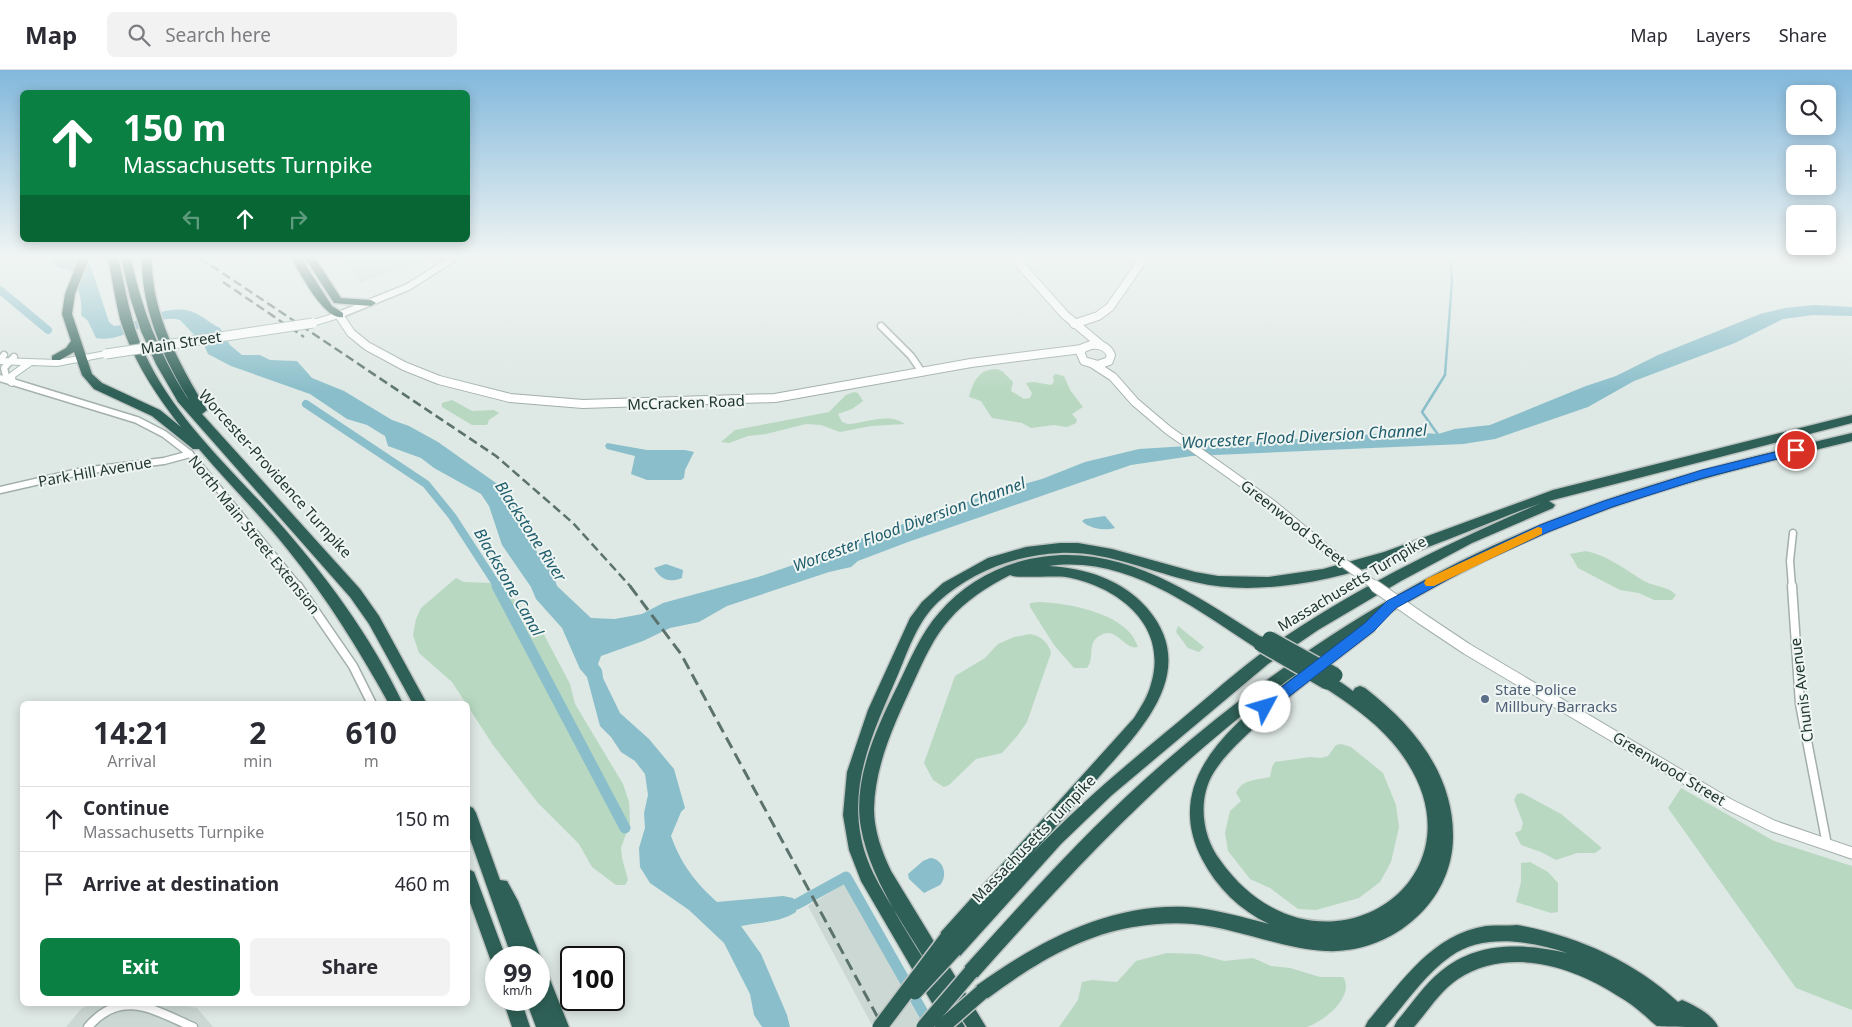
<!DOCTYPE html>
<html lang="en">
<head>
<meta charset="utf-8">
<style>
  :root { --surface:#fff; --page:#f2f2f3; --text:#2b2b33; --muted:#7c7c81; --line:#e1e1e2; --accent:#0b8043 }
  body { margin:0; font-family:"Noto Sans",sans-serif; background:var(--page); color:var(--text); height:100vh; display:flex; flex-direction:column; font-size:19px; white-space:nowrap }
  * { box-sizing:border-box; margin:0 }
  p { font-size:16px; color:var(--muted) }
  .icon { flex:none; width:28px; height:28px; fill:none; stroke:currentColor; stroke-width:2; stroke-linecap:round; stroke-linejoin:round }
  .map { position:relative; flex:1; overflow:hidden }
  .sheet { position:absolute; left:20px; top:631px; width:450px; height:305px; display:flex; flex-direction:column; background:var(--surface); border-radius:8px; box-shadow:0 2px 12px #0003 }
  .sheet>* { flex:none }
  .guide { position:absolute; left:20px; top:20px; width:450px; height:152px; border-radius:8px; box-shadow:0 2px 12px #0003; background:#0b8043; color:#fff; overflow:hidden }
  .tools { position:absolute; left:1786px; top:15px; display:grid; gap:10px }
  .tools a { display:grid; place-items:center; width:50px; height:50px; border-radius:8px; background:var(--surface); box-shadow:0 2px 12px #0003; font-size:25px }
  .speed { position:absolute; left:485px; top:876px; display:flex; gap:10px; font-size:25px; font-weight:700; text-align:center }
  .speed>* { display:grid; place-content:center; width:65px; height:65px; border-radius:50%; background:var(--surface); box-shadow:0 2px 12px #0003; line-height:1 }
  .speed small { font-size:12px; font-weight:400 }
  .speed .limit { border:2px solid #111; border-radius:8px; background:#fff; color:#111 }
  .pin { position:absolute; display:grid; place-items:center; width:42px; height:42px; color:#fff; margin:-21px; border:2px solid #fff; border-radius:50%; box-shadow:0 1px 5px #0007 }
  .me { position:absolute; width:55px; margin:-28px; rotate:51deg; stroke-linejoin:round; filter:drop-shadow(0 0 4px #0008) }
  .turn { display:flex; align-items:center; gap:18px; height:105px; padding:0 20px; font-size:22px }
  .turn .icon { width:65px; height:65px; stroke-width:2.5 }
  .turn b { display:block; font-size:35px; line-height:42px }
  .lanes { display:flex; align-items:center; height:48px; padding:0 20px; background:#0003; justify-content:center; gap:25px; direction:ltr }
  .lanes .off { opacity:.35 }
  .eta { display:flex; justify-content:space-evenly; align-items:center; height:85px; text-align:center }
  .eta b { font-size:30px; font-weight:700; line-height:35px }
  .button { display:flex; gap:10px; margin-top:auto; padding:10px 20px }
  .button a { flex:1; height:58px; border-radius:8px; background:var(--accent); color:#fff; font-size:20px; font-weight:700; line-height:58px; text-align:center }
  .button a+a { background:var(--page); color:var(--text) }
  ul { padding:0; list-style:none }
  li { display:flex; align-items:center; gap:15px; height:65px; padding:0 20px; border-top:1px solid var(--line) }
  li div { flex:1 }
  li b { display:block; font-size:19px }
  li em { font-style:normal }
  header { display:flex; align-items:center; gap:30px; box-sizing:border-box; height:70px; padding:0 25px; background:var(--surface); border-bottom:1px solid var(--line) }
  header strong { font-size:24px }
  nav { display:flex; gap:28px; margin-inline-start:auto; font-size:18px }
  .search { width:350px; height:45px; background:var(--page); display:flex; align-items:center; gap:12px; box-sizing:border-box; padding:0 18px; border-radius:8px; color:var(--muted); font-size:19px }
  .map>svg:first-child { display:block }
</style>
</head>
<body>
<header>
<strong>Map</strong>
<div class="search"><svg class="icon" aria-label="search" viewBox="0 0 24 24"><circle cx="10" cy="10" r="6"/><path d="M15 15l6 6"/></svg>Search here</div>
<nav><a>Map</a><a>Layers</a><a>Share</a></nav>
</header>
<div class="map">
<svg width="1852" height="957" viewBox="0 0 1852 957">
  <rect width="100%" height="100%" fill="#dee8e4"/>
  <g fill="#ccd8d3">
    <polygon points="344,188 435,188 360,213"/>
    <polygon points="845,813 924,957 873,957 808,836"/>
    <polygon points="91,934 176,934 197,938 213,957 66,957 82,938"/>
  </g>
  <g fill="#b8d8c1">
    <path d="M997,299l5,2 11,11 -2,9 13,8 6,-1 2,-5 -6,-10 8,-1 17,3 3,-3 -1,-6 3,-2 8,2 6,14 13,17 -11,7 5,6 -1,3 -9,4 -13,-2 -23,3 -9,-5 -30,-5 -11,-17 -12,-4c5,-17 10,-28 28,-28z"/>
    <path d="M854,322l4,1 5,8 -11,8 -14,5 4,8 6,2c18,-1 41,-12 57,0l-34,2 -31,6 -19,-7 -15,-1 -40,10 -18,2 -19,7 -8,-1 14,-12 94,-18 17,-17z"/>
    <polygon points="452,330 472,341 494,340 499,343 489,350 487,355 472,355 442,337 442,333"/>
    <path d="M1586,481c23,5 38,18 58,30 11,6 24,5 32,14l-4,5h-18l-15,-7 -19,-3 -42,-22 -8,-14z"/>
    <polygon points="456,508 464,512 490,513 514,529 541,559 570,614 575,634 623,714 629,732 630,753 621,778 622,788 628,810 625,815 616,815 592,797 579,774 538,733 493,675 452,612 419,583 413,565 416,549 421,538"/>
    <path d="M1038,532c30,1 90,11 100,45 -12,4 -21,-19 -35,-13 -18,7 -7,22 -16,34h-13l-20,-23 -24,-38v-4z"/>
    <polygon points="1178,556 1204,577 1199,582 1188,578 1176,562"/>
    <path d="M1030,564c11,2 18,8 21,19l-24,69 -9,13 -16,18 -26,6 -27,26 -5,2 -11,-7 -9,-17 31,-87 30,-18 13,-14 16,-7z"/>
    <path d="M1341,674l10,3 32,26 13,32 3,22 -8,35 -11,20 -21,16 -43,12 -18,-1 -28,-21 -20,-9 -22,-28 -3,-18 5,-22 11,-10 -5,-8c6,-14 21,-13 34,-16l2,-10 3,-5 35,-5 11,1 7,-2 8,-11z"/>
    <polygon points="1681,718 1774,771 1852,796 1852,940 1796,918 1668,738"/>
    <polygon points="1522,723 1561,744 1602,778 1595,783 1577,783 1556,790 1541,782 1521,775 1515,763 1521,760 1523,753 1514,730 1517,724"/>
    <polygon points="1530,792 1548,802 1558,813 1558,842 1551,843 1516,832 1521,812 1521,793"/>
    <path d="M1167,883l31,1 26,7 29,-3 18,8 19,2 30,9h23c13,19 -20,45 -36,50h-248l19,-27 4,-18 10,-2 25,2 19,-21z"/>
  </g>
  <g fill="#8abeca">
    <path d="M50,188h26l3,3 11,3 19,58 5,4c25,-2 50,-22 76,-15 11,3 19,12 30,17l10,17 12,10h18l10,5 27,1 15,17 32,13 48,29 17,6 29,16 65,46 9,10 4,18 16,29 21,29 4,12 34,32 24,1 27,-5 21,-11 95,-26 64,-22 35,-15 139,-48 46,-13 43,-17 54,-13 270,-17 29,2 17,-5 35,-4 96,-39 30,-10 42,-21 102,-41 25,-6 29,-3 38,2v9l-39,-1 -30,4 -48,24 -101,38 -46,26 -93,32 -32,5 -271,12 -61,9 -223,77 -50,19 -7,6 -22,5 -102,34 -28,16 -29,6 -27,13 -42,15 -3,8 4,6 1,8 17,35 29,26 25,30 11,39 -4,4 -10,24c10,28 24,46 46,66l66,-6 10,2 4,6 -1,8c-18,11 -35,10 -55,14l20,28 26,61 3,12h-28l-8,-12 -4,-21 -26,-51 -35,-33 -39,-27 -10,-16 -1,-19 6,-20 -1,-15 4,-18 -3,-21 -10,-13 -14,-9 -10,-15 -11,-11 -13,-49 -7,-8 -18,-41 -26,-29 -5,-12 -29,-42 -13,-39 -8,-12 -47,-26 -13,-10 -33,-12 -3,-10 -18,-11 -20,-6 -37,-25 -79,-28 -23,-12 -4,-9 -24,-25c-25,-8 -56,24 -84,18l-8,-17 -7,-6c2,-15 -4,-31 -10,-44l-14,-4z"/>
    <polygon points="607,373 647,380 685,380 694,382 685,400 684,408 681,410 647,410 631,404 635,386 607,379 605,376"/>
    <path d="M1105,446l10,12c-9,3 -26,1 -33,-7l3,-2z"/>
    <path d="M666,494l17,6 -1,8c-13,5 -21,2 -28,-10z"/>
    <path d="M930,788c14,1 18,18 10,27l-16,8 -15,-14 -1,-5 15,-13z"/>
  </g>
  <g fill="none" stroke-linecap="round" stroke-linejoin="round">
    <polyline stroke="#8abeca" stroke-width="2.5" points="1439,366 1422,342 1445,305 1452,211 1450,188"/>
    <g stroke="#8abeca" stroke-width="8">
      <polyline points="0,220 48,260"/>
      <polyline points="306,334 426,414 452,446 498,517"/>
    </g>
    <g stroke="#8abeca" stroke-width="11">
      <polyline points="497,516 625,758"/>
      <polyline points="786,837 797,834 846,807 930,955"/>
    </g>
    <defs>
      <g id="minor-far1">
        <polyline points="339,245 408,217 454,188"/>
        <polyline points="881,256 911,286 922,302"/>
        <polyline points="0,290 4,285"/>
        <polyline points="0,308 137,350 164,364 190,384 299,517"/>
        <polyline points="12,312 6,306 4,298 14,287"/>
        <polyline points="0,420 83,401 164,391 190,384"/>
        <polyline points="1792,517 1790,491 1793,463"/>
      </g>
      <g id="minor">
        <polyline points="298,516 353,596 372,634"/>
        <polyline points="1792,516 1800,634 1827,775"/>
        <path d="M88,957c33,-39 66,-17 105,0"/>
      </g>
      <g id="tertiary-far1">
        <polyline points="1014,188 1065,245 1101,275"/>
        <polyline points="339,245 351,263 367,276 404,296 439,310 510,328 583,334 775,328 971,293 1082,279"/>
        <polyline points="1074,254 1098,246 1110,237 1144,188"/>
        <path d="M1091,275c9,-1 16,1 20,10l-2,6 -11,4 -14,-4 -4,-9 3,-4z"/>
        <polyline points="1093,294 1113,307 1135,332 1168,360 1272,434 1341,491"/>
      </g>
      <polyline id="tertiary" points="1422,549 1467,579 1730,735 1773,756 1852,783"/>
      <g id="secondary">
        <polygon points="339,242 343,245 342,247 313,256 309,253 310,251"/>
        <polygon points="106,281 110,284 109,286 57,296 32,295 15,307 16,313 12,316 9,315 6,306 21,295 0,294 0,288 57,290"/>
      </g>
      <g id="motorway">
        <path d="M79,188h10l-14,36 -3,20 20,60 10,9 58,27 21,17c-25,-32 -49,-68 -61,-108 -5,-20 -8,-41 -12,-61h10c8,32 12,63 26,94 29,64 84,114 130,165 50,56 97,119 129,187h-14c-30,-54 -62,-106 -101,-154 -28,-35 -60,-67 -89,-101h-6l-41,-33 -58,-27 -12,-14 -8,-23 -14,8h-8v-4l14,-8 5,-7 -9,-27 3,-20z"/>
        <path d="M121,188h10c10,50 28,95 55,138l3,4c-26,-42 -48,-92 -47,-142h10c-1,55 27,106 55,152l-5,4 158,175 19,27 48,88h-14l-44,-80 -19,-27 -172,-195 -22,-38 -15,-33 -11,-34z"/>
        <path d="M291,188h10l31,48 11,7v4c-19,4 -43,-45 -52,-59z"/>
        <polygon points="305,188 315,188 341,228 371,230 376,233 371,236 334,233"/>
        <path d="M1852,345v8l-303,78 6,4 -2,3 -81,35 -71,38 -83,49 -50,34 -156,131 -51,49 -101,112 -6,2 -6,-2 -2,-6 1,-4 -6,-2 -2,-6 2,-6 193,-214c7,-11 14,-22 17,-34 18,-59 -34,-98 -85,-107 -12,-2 -51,2 -56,-2 -23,12 -44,25 -61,45 -15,17 -25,39 -34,59 -19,41 -40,84 -41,130 0,22 8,43 17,62l95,156h-19l-11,-16 9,16h-19l-85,-146 -12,-31 -6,-35 4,-43 21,-62 42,-92 12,-16 21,-19 45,-25 38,-11 34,-4h18l34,6 83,23 23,4 50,1 55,-8 61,-17 169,-62zM1541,433c-98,42 -195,89 -282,152 -32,24 -62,52 -93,77 -47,39 -93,78 -134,122 22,-25 45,-51 67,-77 42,-47 102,-106 48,-169 -24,-28 -62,-40 -98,-42 78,-11 145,42 207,82l5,2 5,-2 2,-4 -2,-4c-76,-48 -153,-105 -248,-78 -30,9 -58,26 -79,51 -18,20 -29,47 -41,72 -21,42 -46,95 -37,143 10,57 57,119 86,169 -14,-23 -27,-46 -42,-69 -17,-29 -38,-58 -44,-91 -12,-59 16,-113 38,-165 10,-24 19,-51 39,-70 33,-30 77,-47 122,-49 47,-2 90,19 135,29 28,7 58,7 86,4 91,-9 175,-52 260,-83z"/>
        <path d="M1852,363v8c-77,19 -155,37 -230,63 -87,30 -171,70 -249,119l3,4 -2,4c-41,32 -83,62 -121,98 -14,13 -29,27 -39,43 -17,27 -12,64 6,88 99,140 286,15 172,-118 -20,-23 -45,-40 -70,-56l-2,-4 2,-4c10,-4 23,7 31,13l2,-3 5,-2 5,2c48,37 89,86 88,150 -1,66 -63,116 -127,113 -45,-2 -88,-23 -133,-27 -20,-2 -41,0 -60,3 -54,9 -102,39 -145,71l-6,2 -6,-2 -2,-6 2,-6c61,-44 133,-83 211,-79 28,2 55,10 82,17 -29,-14 -52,-36 -67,-65 -45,-87 46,-147 106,-193 -126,87 -230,198 -331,312l-6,2 -6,-2 -2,-6 2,-6c57,-63 114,-127 177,-184 127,-115 273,-211 434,-271 90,-34 183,-56 276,-78z"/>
        <polygon points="468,736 473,738 476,743 500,810 507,811 518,831 541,888 539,894 539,888 512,888 468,763"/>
        <polygon points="468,799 474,802 506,888 496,888 496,896 492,894 468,827"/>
        <path d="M1517,855c60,11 116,36 161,77l4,-2c12,5 31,15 36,27 -11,0 -54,0 -61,-1 -5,-3 -10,-9 -14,-12 -8,-7 -16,-13 -25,-18 -46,-30 -110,-50 -160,-17 -18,12 -30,32 -44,48h-20l3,-6c14,-16 26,-35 43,-49 36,-31 83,-29 127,-19 -35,-12 -84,-20 -116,3 -26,18 -45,47 -66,71h-20l3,-6c33,-38 64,-87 118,-95 10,-1 21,0 31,-1z"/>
        <polygon points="539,895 545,897 569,957 536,957 526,930 539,930"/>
        <polygon points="503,930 521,930 530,957 512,957"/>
      </g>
    </defs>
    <use href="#minor-far1" stroke="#a2afab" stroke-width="9"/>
    <use href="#minor" stroke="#a2afab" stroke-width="11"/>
    <use href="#tertiary-far1" stroke="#a2afab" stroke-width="10"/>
    <use href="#tertiary" stroke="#a2afab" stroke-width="13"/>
    <use href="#secondary" stroke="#9eb3ac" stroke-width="2"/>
    <use href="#motorway" stroke="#bcc3c1" stroke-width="3"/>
    <use href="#minor-far1" stroke="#fff" stroke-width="6"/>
    <use href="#minor" stroke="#fff" stroke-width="8"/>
    <use href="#tertiary-far1" stroke="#fff" stroke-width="8"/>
    <use href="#tertiary" stroke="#fff" stroke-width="11"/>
    <use href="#secondary" fill="#fff" fill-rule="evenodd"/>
    <use href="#motorway" fill="#2f6057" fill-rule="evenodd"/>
    <g stroke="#5b726d" stroke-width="2.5" stroke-dasharray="9 4.5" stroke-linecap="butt">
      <polyline points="200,188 496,386 573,453 631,517"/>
      <polyline points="223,212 304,267"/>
    </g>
    <polyline stroke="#5b726d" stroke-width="3" stroke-dasharray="12 6" stroke-linecap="butt" points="630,516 681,584 883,957"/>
    <defs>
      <polyline id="tertiary-bridge-far1" points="1341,491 1377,517"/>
      <polyline id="tertiary-bridge" points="1375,516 1422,549"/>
      <polyline id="secondary-bridge" points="106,284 313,253"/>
      <g id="motorway-bridge">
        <polyline points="1270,569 1335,605"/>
        <polyline points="1261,574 1327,612"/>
        <polyline points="915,922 954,880"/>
        <polyline points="880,957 947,868"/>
        <polyline points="924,957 971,902"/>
        <polyline points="942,957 982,922"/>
      </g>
    </defs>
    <use href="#tertiary-bridge-far1" stroke="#a2afab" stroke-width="10" stroke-linecap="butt"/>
    <use href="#tertiary-bridge" stroke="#a2afab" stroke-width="13" stroke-linecap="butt"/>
    <use href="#secondary-bridge" stroke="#9eb3ac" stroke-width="11" stroke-linecap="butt"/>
    <use href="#motorway-bridge" stroke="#bcc3c1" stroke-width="18" stroke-linecap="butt"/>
    <use href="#tertiary-bridge-far1" stroke="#fff" stroke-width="8"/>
    <use href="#tertiary-bridge" stroke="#fff" stroke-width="11"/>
    <use href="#secondary-bridge" stroke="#fff" stroke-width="9"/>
    <use href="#motorway-bridge" stroke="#2f6057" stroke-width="15"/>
  </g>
  <linearGradient id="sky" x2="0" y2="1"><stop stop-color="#82b8dc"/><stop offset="0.58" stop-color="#f0f5f3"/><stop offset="1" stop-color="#f0f5f3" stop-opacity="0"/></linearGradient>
  <rect width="1852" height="322" fill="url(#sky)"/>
  <polygon fill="#1a73e8" stroke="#114b97" points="1796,377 1800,378 1800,383 1703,408 1612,437 1548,462 1465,500 1396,538 1374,561 1270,641 1261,641 1259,637 1261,633 1365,553 1387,531 1457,494 1540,455 1604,431 1702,400"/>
  <polygon fill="#f59e0b" points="1538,457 1542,458 1542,464 1434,516 1426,516 1424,513 1426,509"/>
  <circle fill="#5c6f8a" stroke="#eef5f2" stroke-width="2" cx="1485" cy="629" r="5"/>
  <g text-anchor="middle" stroke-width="4" stroke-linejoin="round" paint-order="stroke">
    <g font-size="15" fill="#213631" stroke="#eef5f2">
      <text transform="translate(181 273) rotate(-9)" y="5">Main Street</text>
      <text transform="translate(686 333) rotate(-2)" y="5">McCracken Road</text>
      <text transform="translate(95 402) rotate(-10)" y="5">Park Hill Avenue</text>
      <text transform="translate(275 404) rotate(48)" y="5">Worcester-Providence Turnpike</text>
      <text transform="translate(1293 453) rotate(38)" y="5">Greenwood Street</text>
      <text transform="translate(254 465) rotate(51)" y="5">North Main Street Extension</text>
      <text transform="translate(1352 514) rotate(-31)" y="5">Massachusetts Turnpike</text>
      <text transform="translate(1802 620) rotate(-97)" y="5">Chunis Avenue</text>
      <text transform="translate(1669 699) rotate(31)" y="5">Greenwood Street</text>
      <text transform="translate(1034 769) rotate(-46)" y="5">Massachusetts Turnpike</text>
    </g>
    <g font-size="15" fill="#4e5e75" stroke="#eef5f2" text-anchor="start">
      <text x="1495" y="625">State Police<tspan x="1495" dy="17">Millbury Barracks</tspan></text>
    </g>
    <g font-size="16" font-style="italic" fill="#215e6d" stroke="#eef5f2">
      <text transform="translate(1304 366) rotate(-3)" y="6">Worcester Flood Diversion Channel</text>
      <text transform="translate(909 454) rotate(-20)" y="6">Worcester Flood Diversion Channel</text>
      <text transform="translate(531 461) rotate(57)" y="6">Blackstone River</text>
      <text transform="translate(509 512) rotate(60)" y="6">Blackstone Canal</text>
    </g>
  </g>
</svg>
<div class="tools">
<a><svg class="icon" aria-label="search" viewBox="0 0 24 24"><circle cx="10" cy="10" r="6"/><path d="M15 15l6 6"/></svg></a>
<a>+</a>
<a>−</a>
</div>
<div class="speed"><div>99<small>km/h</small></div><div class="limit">100</div></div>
<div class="pin" style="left:1796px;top:380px;background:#d93025"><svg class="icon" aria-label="arrive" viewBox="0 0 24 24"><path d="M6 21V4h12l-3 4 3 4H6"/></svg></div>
<svg class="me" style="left:1265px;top:637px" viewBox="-20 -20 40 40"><circle r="19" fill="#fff"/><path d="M0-13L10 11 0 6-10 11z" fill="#1a73e8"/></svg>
<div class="guide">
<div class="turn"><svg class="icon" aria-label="ahead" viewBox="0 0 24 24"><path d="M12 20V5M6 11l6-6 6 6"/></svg><div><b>150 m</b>Massachusetts Turnpike</div></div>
<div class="lanes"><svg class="icon off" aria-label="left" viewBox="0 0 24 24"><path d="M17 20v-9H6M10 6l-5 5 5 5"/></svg><svg class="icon" aria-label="ahead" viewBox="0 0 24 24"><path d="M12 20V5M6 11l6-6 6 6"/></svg><svg class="icon off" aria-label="right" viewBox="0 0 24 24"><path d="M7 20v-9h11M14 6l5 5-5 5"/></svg></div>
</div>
<section class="sheet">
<div class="eta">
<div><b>14:21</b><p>Arrival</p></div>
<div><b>2</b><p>min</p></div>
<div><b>610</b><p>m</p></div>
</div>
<ul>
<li><svg class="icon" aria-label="ahead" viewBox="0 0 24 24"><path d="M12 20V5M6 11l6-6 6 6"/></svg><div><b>Continue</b><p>Massachusetts Turnpike</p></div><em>150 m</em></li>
<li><svg class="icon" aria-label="arrive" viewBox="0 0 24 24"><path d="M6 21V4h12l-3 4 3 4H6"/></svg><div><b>Arrive at destination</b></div><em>460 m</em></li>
</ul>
<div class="button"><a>Exit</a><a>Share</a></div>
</section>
</div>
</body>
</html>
